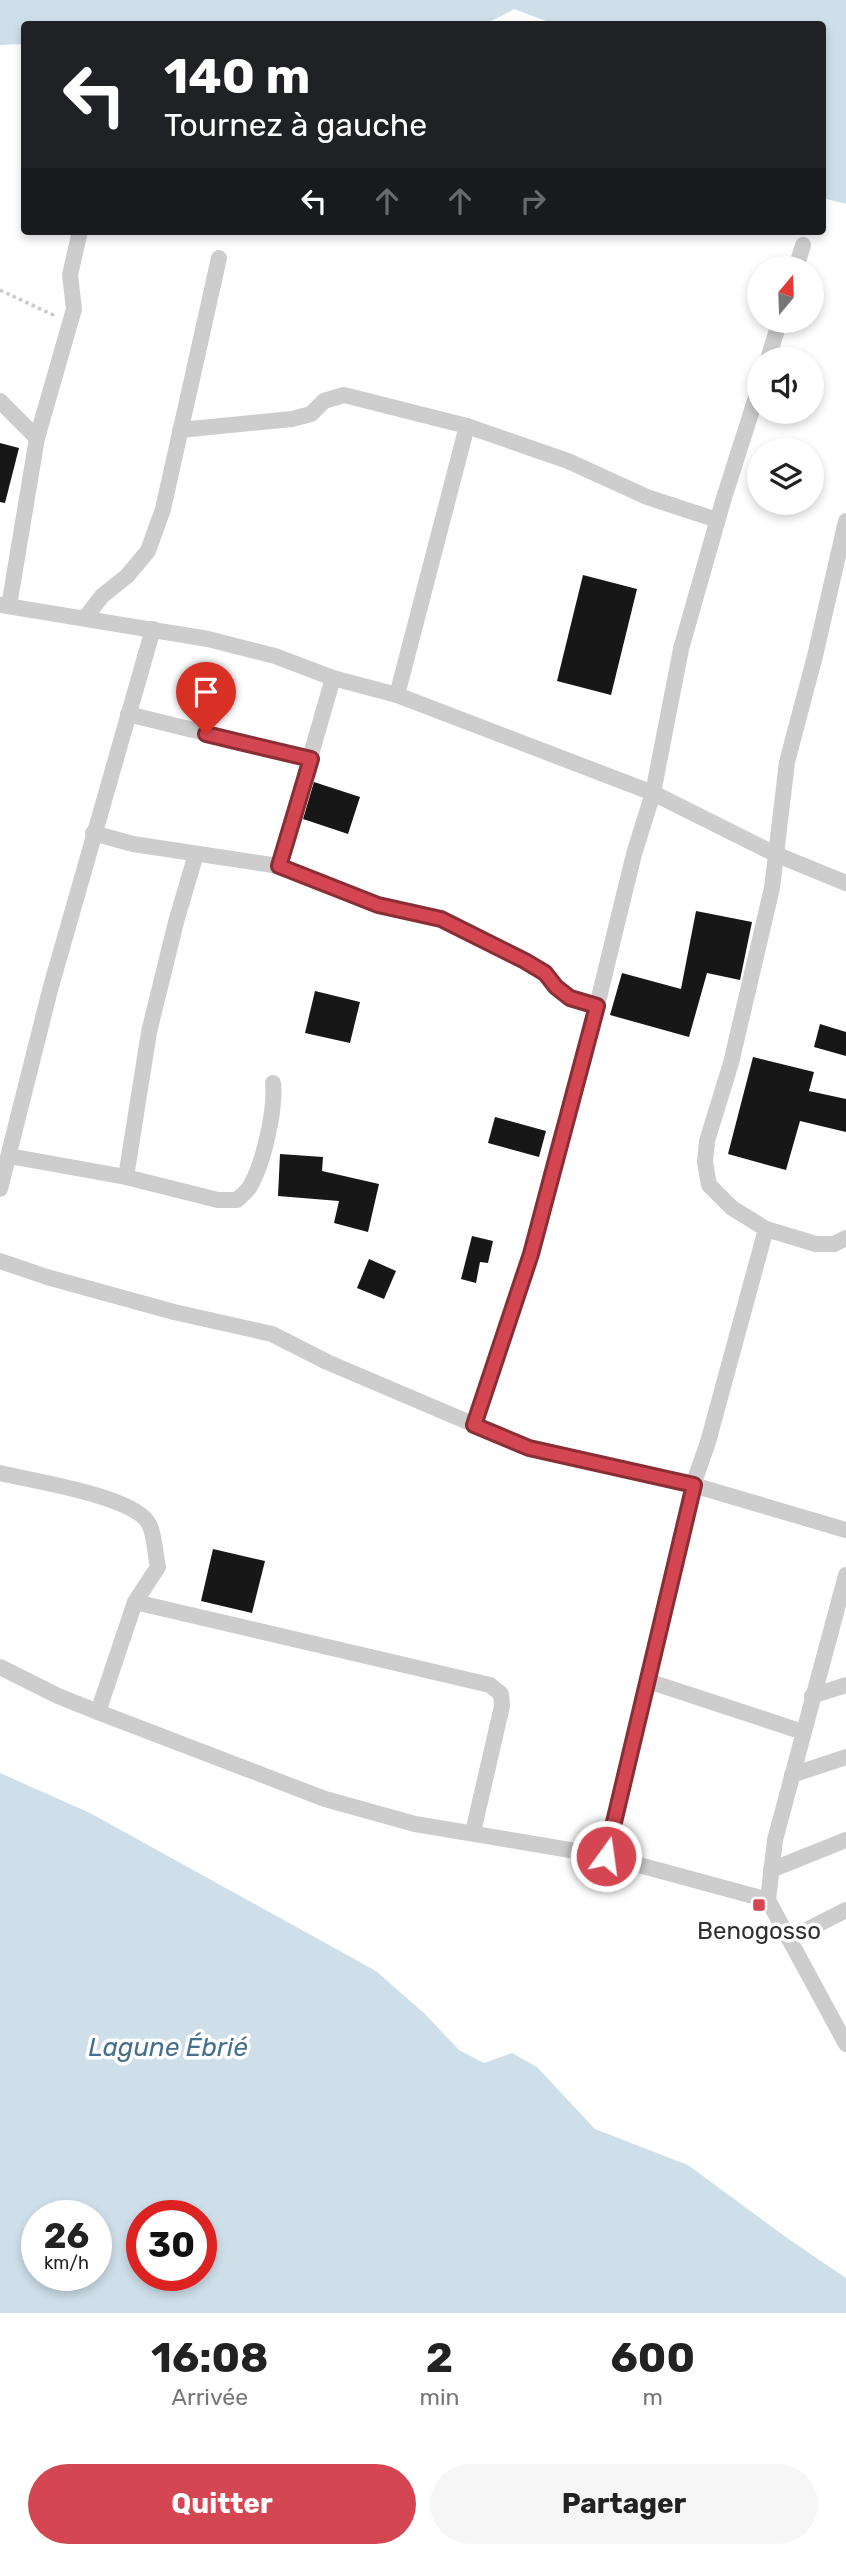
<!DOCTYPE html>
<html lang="fr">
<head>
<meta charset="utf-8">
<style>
  :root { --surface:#fff; --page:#f6f6f6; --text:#222; --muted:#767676; --accent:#d44651 }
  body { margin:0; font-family:Rubik,sans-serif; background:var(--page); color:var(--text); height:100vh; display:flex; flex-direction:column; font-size:26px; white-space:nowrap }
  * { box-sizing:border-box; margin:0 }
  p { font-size:23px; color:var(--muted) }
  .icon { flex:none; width:38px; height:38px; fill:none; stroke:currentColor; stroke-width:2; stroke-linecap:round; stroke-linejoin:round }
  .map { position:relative; height:2313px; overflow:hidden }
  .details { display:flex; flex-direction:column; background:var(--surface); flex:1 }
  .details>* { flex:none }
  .banner { position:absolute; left:21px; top:21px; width:805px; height:214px; border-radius:7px; box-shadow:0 4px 10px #0003; background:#202124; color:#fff; overflow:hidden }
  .needle { width:46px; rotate:19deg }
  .controls { position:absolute; left:747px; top:256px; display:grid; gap:14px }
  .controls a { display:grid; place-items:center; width:77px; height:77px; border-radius:50%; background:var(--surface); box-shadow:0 4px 10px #0003; font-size:35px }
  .speed { position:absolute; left:21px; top:2200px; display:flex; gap:14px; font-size:35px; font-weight:700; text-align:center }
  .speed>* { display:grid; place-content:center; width:91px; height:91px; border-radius:50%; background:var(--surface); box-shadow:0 4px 10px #0003; line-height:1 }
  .speed small { font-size:18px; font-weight:400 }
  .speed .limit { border:10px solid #d22; background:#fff; color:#111 }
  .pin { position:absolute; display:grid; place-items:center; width:60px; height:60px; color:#fff; margin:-72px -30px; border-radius:50% 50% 50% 0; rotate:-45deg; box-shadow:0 0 7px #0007 }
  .pin .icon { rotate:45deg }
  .me { position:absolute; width:77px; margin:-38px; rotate:14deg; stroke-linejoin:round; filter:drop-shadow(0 0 5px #0008) }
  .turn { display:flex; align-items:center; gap:24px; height:147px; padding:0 28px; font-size:32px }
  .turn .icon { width:91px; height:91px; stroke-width:2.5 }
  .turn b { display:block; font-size:49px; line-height:60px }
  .lanes { display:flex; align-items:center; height:66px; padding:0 28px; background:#0003; justify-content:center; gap:35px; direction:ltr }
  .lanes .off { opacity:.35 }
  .eta { display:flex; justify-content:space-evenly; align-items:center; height:119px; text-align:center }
  .eta b { font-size:42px; font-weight:700; line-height:49px }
  .button { display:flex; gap:14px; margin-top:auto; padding:14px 28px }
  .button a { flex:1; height:80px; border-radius:42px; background:var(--accent); color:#fff; font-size:28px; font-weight:700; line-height:80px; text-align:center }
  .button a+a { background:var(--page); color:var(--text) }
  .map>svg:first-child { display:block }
</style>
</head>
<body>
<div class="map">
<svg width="846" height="2313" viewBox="0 0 846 2313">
  <rect width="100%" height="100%" fill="#fff"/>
  <g fill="#cedfe9" fill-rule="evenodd">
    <path d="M0,0h846v204l-23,-6 -1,-174h-268l-40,-15c-32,19 -42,19 -79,12l-5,3h-406v20l-24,1z"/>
    <path d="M0,1773l90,40 286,158 49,43 34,36 25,13 28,-10 25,14 58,62 93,36 102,75 56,38v35h-846zM37,2216h59v59h-59zM142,2216h59v59h-59z"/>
  </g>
  <g fill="#171717">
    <polygon points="0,443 19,448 5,503 0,502"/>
    <polygon points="583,575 637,589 611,695 557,681"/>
    <polygon points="314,782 360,797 348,834 303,819"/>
    <polygon points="696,911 752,922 740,980 707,973 689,1037 610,1015 622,973 681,989"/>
    <polygon points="315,991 360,1002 350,1043 305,1033"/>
    <polygon points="820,1024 846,1032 846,1056 814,1047"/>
    <polygon points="753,1057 814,1072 809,1091 846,1099 846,1132 800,1121 786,1170 728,1154"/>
    <polygon points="495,1117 546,1131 539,1157 488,1143"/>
    <polygon points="280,1154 323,1157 322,1171 379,1184 368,1232 334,1223 339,1201 278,1196"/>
    <polygon points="472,1236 493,1241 488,1263 480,1262 476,1283 461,1279"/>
    <polygon points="369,1259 396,1271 384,1299 357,1288"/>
    <polygon points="213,1549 265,1561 252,1613 201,1601"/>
  </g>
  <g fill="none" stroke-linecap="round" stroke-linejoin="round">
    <polyline stroke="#cacaca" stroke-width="3.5" stroke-dasharray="3.5 3.5" stroke-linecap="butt" points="0,290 53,315 52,318"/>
    <g stroke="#cdcdcd" stroke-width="16">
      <polyline points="796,268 803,245"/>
      <polyline points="768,359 780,320"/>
      <polyline points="0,401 37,438"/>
      <polyline points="180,430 292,419 311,414 324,401 344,395 467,426 568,461 647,497 717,520"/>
      <polyline points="846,521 815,656 787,762 772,888 731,1063 707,1141 705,1162 709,1185 732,1208 766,1229 816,1244 834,1244 846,1238"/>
      <polyline points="0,605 208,639 275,656 333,678 397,695 653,793 775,854 846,883"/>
      <polyline points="9,606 37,438 74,309 70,275 80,231"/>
      <polyline points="85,618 102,596 127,576 148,551 163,509 219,258"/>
      <polyline points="397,695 467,426"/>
      <polyline points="128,714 311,759"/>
      <polyline points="93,833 133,844 279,866 378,905 441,919 525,961 545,973 556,987 570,998 596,1006"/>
      <polyline points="279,866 333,678"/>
      <path d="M9,1156l117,21 92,23h19c4,-4 9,-8 12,-12 14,-22 27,-79 24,-105"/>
      <polyline points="126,1177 149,1032 176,922 196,854"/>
      <polyline points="0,1189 50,990 153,629"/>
      <polyline points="0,1261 47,1277 174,1312 272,1334 327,1362 529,1448 693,1485 846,1530"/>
      <polyline points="474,1425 531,1254 558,1147 583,1063 634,854 653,793 681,649 723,501 760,385"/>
      <path d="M0,1473c32,8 135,23 149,51 6,12 6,30 9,43l-23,35 -37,110"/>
      <polyline points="846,1575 775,1840 768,1900 846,2044"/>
      <polyline points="135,1602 490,1685 501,1694 502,1706 473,1832"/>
      <polyline points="0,1667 58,1696 98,1712 325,1799 415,1824 606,1856 768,1900"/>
      <polyline points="648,1681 803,1732"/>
      <polyline points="812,1696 846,1685"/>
      <polyline points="792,1775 846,1757"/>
      <polyline points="606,1856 693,1485 708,1442 766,1229"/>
      <polyline points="771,1870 846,1840"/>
      <polyline points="789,1939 846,1910"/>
    </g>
  </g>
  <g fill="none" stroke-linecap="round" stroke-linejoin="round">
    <defs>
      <polyline id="route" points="206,734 311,759 279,866 378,905 441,919 525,961 545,973 556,987 570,998 597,1006 531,1254 474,1425 529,1448 694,1485 606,1856"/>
    </defs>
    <use href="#route" stroke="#8a2e35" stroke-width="18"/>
    <use href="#route" stroke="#d44651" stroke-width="12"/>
  </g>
  <rect fill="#d44651" stroke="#fff" stroke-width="2.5" x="752" y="1898" width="14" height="14" rx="3.5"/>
  <g text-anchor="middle" stroke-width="7" stroke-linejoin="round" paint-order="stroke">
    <g font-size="24" fill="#303030" stroke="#fff">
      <text x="759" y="1939">Benogosso</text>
    </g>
    <g font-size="26" font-style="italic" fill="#46708b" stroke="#fff">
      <text x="168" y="2056">Lagune Ébrié</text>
    </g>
  </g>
</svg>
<div class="controls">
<a><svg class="needle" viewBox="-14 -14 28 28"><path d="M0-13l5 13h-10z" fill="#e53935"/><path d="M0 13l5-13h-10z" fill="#767676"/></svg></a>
<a><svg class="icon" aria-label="sound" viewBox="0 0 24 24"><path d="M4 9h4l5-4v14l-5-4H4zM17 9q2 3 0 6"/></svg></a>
<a><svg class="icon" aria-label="layers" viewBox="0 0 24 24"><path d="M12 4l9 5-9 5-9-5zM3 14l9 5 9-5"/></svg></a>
</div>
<div class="speed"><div>26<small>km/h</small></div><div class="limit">30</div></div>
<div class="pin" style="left:206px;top:734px;background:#d93025"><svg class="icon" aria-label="arrive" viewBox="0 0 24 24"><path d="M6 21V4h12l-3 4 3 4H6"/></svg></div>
<svg class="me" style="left:606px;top:1856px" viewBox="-20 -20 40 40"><circle r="17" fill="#d44651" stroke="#fff" stroke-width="3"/><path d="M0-11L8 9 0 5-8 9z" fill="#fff"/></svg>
<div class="banner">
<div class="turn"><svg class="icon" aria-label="left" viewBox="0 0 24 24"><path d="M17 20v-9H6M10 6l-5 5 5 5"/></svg><div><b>140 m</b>Tournez à gauche</div></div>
<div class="lanes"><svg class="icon" aria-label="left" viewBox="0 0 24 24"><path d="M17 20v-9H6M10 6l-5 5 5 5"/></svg><svg class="icon off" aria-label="ahead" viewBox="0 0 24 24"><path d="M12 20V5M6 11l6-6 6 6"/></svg><svg class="icon off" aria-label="ahead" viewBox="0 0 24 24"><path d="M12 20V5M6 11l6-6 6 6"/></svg><svg class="icon off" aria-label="right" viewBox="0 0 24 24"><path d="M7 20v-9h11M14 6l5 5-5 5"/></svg></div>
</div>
</div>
<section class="details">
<div class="eta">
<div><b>16:08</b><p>Arrivée</p></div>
<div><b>2</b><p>min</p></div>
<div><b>600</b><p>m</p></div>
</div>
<div class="button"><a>Quitter</a><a>Partager</a></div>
</section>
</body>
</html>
